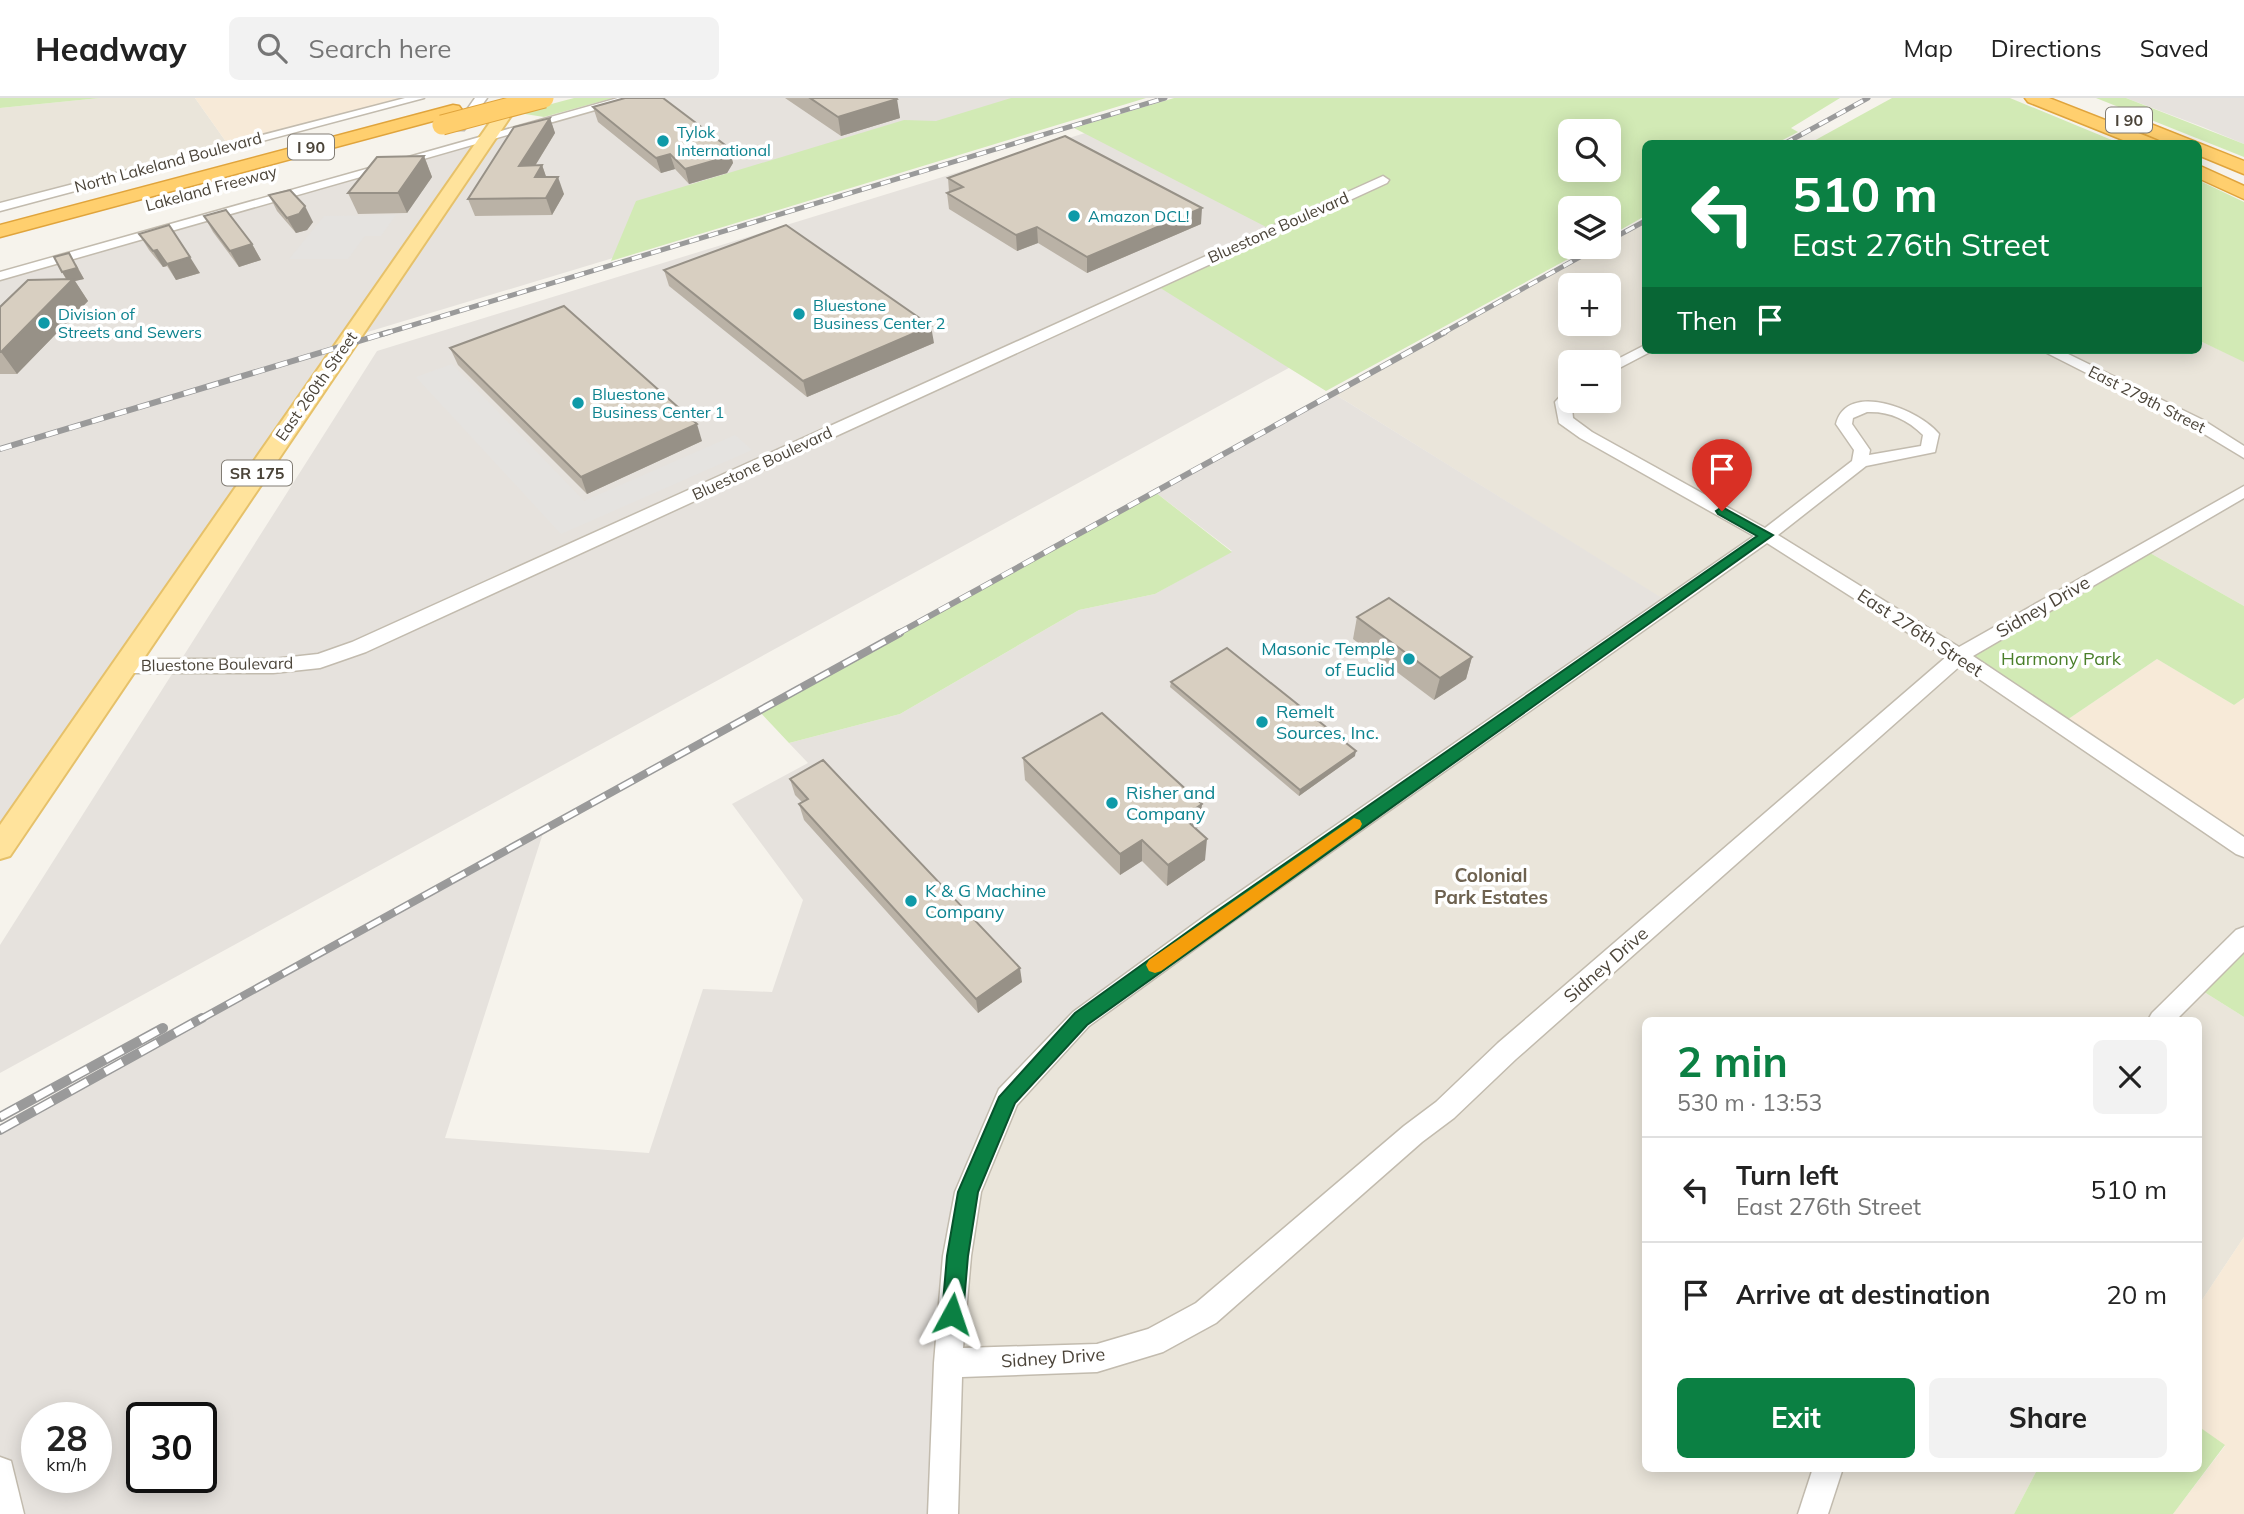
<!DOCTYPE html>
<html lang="en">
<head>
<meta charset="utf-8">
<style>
  :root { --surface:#fff; --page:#f2f2f2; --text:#222; --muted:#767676; --line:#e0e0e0; --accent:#0b8043 }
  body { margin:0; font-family:Mulish,sans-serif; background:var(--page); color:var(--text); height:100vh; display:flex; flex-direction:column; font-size:26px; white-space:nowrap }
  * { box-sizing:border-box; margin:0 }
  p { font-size:23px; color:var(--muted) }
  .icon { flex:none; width:38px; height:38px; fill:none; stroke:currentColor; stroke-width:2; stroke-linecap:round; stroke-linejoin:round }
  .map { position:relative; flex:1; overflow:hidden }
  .details { position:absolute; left:1642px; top:919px; width:560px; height:455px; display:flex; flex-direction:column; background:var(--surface); border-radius:10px; box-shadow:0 4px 18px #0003 }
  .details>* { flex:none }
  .top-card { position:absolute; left:1642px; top:42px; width:560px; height:214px; border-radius:10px; box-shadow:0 4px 18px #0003; background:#0b8043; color:#fff; overflow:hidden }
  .controls { position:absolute; left:1558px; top:21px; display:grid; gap:14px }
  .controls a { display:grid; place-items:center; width:63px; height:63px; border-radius:10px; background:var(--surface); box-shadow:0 4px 18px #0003; font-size:35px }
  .speed { position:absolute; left:21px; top:1304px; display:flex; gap:14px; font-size:35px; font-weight:700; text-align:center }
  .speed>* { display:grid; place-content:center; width:91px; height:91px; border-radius:50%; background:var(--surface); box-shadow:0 4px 18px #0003; line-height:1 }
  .speed small { font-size:18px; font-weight:400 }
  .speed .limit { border:4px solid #111; border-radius:10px; background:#fff; color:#111 }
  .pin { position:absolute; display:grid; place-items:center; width:60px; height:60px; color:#fff; margin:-72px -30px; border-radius:50% 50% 50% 0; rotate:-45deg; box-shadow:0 0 7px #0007 }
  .pin .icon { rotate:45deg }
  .me { position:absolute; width:77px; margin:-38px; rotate:5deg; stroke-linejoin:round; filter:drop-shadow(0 0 5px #0008) }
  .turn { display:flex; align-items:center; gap:24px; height:147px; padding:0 35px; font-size:32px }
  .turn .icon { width:91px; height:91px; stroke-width:2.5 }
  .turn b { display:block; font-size:49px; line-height:60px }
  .then { display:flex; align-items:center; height:66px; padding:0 35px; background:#0003; gap:14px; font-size:26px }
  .round { display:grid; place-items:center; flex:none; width:74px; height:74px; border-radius:10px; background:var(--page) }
  .headline { display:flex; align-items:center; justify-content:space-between; height:119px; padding:0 35px }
  h1 { font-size:42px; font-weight:700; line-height:52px; color:var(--accent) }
  .cta { display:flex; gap:14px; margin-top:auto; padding:14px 35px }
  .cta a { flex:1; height:80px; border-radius:10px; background:var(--accent); color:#fff; font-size:28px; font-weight:700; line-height:80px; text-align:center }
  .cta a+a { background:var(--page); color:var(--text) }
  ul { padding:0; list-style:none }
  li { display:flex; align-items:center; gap:21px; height:105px; padding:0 35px; border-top:2px solid var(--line) }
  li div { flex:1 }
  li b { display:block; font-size:26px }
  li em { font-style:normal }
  header { display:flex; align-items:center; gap:42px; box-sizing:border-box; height:98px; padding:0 35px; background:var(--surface); border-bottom:2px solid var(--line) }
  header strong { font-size:33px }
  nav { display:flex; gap:38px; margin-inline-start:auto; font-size:24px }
  .search { width:490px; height:63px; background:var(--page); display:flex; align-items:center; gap:18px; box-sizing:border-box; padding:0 24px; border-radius:10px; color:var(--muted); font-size:26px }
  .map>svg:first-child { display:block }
</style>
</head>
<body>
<header>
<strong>Headway</strong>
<div class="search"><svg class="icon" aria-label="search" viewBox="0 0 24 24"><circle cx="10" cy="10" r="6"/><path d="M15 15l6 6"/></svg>Search here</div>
<nav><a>Map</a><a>Directions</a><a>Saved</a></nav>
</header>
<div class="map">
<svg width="2244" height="1416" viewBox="0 0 2244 1416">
  <rect width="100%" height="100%" fill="#f6f3ec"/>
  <g fill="#eae5da" fill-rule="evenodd">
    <polygon points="100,0 195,0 229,48 0,109 0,10"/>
    <path d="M1645,123v129h553v-10l46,21v245l-101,-57 -184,107 285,192v89l-51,48 51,32v220l-46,69v-286h-553v448h393l-24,46h-1071l14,-258 51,-159 73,-78 588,-416 -336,-210 265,-146h10v-6zM1570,187h38v39h-38zM1570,264h38v39h-38z"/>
  </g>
  <g fill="#f7ead8">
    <polygon points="195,0 418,0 229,48"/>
    <polygon points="2157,561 2234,607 2244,600 2244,750 2061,626"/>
    <polygon points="2244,1139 2244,1416 2173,1416 2225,1348 2198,1328 2198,1208"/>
  </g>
  <g fill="#e6e2dd" fill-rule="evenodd">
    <polygon points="631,0 1144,0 351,239 0,752 0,178"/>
    <path d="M1199,0h413l33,46 -75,64v6l-1570,859v-128l377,-594zM1570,33h38v39h-38z"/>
    <polygon points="2126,0 2244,0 2244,46 2203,29"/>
    <path d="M1333,295l337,210 -589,416 -73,78 -40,95 -25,322h-943v-384l544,-300 -99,308 204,15 54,-164 69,3 31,-92 -71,-96 76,-41 -19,-20 111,-29 179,-104 76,-16 77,-43 -77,-59zM37,1320h59v59h-59zM142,1320h59v59h-59z"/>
  </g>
  <g fill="#d2eab5" fill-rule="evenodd">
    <polygon points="0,0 100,0 0,10"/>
    <polygon points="574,0 613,0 544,19 525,16 525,13"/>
    <polygon points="1011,0 1146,0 611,163 636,103 904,22 936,23"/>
    <path d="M1174,0h666l-49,30 7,4 -21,11 -132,1v72l-37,21v-29h-38v39h20l-264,144 -172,-107 118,-54 -198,-102zM1570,33h38v39h-38z"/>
    <polygon points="1892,0 2010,0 2119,45 1810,45"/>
    <polygon points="2096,0 2126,0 2244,46 2244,59"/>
    <polygon points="2198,82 2244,104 2244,264 2198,242"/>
    <polygon points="1155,394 1232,454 1155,496 1079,512 900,616 789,645 759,613"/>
    <polygon points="2143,451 2244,508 2244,600 2234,607 2157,561 2061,626 1959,558"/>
    <polygon points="2244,839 2244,919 2193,887"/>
    <polygon points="2198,1328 2225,1347 2173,1416 2014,1416 2038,1370 2198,1370"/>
  </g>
  <g fill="#e5e3e0">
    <polygon points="396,117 381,138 365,138 348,161 289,161 324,118"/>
    <polygon points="452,266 584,403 735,337 752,352 561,436 416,279"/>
  </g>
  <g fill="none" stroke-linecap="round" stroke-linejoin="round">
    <defs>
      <g id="minor">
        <polygon points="405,0 424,0 0,113 0,105"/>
        <polygon points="475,0 487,0 464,32 456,32 454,30"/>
        <polygon points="618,0 637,0 0,182 0,174"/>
        <polygon points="1383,78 1389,82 1387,85 366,554 320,570 273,575 123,575 116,573 113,568 116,563 123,561 273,561 318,556 352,544"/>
        <polygon points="1645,247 1645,252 1652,252 1650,254 1608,276 1608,266"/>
        <polygon points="2041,252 2060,252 2203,322 2244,348 2244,360 2191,328"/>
        <path d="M1570,291l3,29 19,14 173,96 87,-67 2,-11 -18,-26c11,-44 84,-14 103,10l-4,18 -69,14 -88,69 181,112 285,-161v12l-271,158 271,181v20l-8,-3 -276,-188 -444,393 -62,59 -32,24 -206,181 -53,29 -66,20 -135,5 -4,137h-30l6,-151 9,-107 12,-64 44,-103 74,-77 136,-99 545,-377 -174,-98 -21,-15 -4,-21 10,-11zM1867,314c22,-1 40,7 56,23l-2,11 -52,9 1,-5 -18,-26 1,-6zM1767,445l179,114 -448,386 -62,59 -32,24 -208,177 -48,26 -51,15 -134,4 8,-92 10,-64 36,-87 72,-79 136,-99z"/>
        <polygon points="2244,829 2244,854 2176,922 2148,922 2152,915 2236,832"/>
        <polygon points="0,1359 11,1363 24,1416 0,1416"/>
        <polygon points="1813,1370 1843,1370 1828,1416 1798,1416"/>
      </g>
      <polygon id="major" points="507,0 523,0 10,758 0,761 0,727"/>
      <g id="highway">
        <polygon points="2025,0 2049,0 2156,42 2159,46 2133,46 2028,4"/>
        <polygon points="453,7 459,8 462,12 459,16 0,139 0,127"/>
        <polygon points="2133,19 2244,63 2244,76 2198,57 2198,46 2169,46 2127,28 2124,24 2127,20"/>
        <polygon points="2198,67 2244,88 2244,101 2198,80"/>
      </g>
    </defs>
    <use href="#minor" stroke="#c2bbae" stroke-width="3"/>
    <use href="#major" stroke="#e6c16a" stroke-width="4"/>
    <use href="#highway" stroke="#e0a43c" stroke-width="3"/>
    <use href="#minor" fill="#fff" fill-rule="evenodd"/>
    <use href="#major" fill="#ffe39c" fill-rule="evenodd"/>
    <use href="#highway" fill="#ffcf6e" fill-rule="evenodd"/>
    <defs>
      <g id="rail-far3">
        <polyline points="1784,46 1868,0"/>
        <polyline points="1608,143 1645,123"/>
        <polyline points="383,236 1165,0"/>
        <polyline points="1441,236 1598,149"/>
      </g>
      <g id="rail-far2">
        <polyline points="0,351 389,234"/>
        <polyline points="897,536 1445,234"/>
      </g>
      <polyline id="rail-far1" points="199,922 900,535"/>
      <g id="rail">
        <polyline points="0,1019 163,930"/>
        <polyline points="0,1032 202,920"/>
      </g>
    </defs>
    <use href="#rail-far3" stroke="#9a9a9a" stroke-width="5"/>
    <use href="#rail-far2" stroke="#9a9a9a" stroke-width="6"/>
    <use href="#rail-far1" stroke="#9a9a9a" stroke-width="8"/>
    <use href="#rail" stroke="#9a9a9a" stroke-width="10"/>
    <use href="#rail-far3" stroke="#fff" stroke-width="3.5" stroke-dasharray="10" stroke-linecap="butt"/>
    <use href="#rail-far2" stroke="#fff" stroke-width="4.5" stroke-dasharray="12" stroke-linecap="butt"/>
    <use href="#rail-far1" stroke="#fff" stroke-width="5" stroke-dasharray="16" stroke-linecap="butt"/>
    <use href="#rail" stroke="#fff" stroke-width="7" stroke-dasharray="20" stroke-linecap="butt"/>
    <defs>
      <polyline id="highway-bridge" points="442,27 544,0"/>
    </defs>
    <use href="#highway-bridge" stroke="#e0a43c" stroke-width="21" stroke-linecap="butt"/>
    <use href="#highway-bridge" stroke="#ffcf6e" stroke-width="19"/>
  </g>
  <g fill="#bab2a6">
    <polygon points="785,0 896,0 900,20 841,38"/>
    <polygon points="593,9 729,50 733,65 727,75 689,86 675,71 661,75 598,24"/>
    <polygon points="550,20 555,35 535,68 542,67 546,79 564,96 552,117 475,118 468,101"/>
    <polygon points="424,58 432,79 407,115 358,116 348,95"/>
    <polygon points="948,80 1201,126 1087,175 1038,145 1017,153 949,111 947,95 949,94"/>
    <polygon points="269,97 313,124 307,132 296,135 277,113"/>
    <polygon points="204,118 252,146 261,162 239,169 213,134"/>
    <polygon points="139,136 200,175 176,182 167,168 163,169 149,152"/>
    <polygon points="76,166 84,181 75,183 88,203 17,276 0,276 0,209 66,181 62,174"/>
    <polygon points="664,172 934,245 807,299 669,188"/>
    <polygon points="450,250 702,343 587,396 458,267"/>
    <polygon points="1357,519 1472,559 1466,581 1434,602 1353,541"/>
    <polygon points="1171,584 1355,658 1299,698 1170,589"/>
    <polygon points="1023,660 1200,728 1195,731 1205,762 1167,788 1142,763 1120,777 1025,682"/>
    <polygon points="790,681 1022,884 978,915 804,722 799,706 802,704 795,697"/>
  </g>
  <g fill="#979187">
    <polygon points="897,1 900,20 841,38 838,19"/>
    <polygon points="550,20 555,35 525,84 519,68"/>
    <polygon points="729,50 733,65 727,75 689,86 685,71"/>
    <polygon points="670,56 675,71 661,75 656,60"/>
    <polygon points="424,58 432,79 407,115 398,95"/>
    <polygon points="542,67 548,84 535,79"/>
    <polygon points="558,79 564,96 552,117 546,100"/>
    <polygon points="305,108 313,124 307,132 296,135 287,120"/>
    <polygon points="1202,110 1201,126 1087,175 1087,159"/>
    <polygon points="1037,129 1038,145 1017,153 1016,137"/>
    <polygon points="252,146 261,162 239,169 230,153"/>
    <polygon points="157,152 167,168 163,169 153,153"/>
    <polygon points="69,155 84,181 75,183 88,203 17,276 1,254 69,185 62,174"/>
    <polygon points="190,159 200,175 176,182 167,166"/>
    <polygon points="931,228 934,245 807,299 803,283"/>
    <polygon points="697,326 702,343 587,396 581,379"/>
    <polygon points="1472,559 1466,581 1434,602 1440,580"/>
    <polygon points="1356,653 1355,658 1299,698 1300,692"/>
    <polygon points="1202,706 1200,728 1181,740 1183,719"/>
    <polygon points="1207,741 1205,762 1167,788 1168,767"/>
    <polygon points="1142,742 1142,763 1120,777 1120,756"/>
    <polygon points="1020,870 1022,884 978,915 976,901"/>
  </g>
  <g fill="#d8cfc1" stroke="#979187" stroke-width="2">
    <polygon points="625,0 663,0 729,50 723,60 685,71 670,56 656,60 593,9"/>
    <polygon points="810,0 896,0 897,1 838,19"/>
    <polygon points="550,20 519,68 542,67 535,79 558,79 546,100 468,101 514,29"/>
    <polygon points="1065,38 1202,110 1087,159 1037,129 1016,137 947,95 963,89 948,80"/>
    <polygon points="424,58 398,95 348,95 377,59"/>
    <polygon points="290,92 305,108 299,116 287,120 269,97"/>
    <polygon points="226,112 252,146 230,153 204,118"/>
    <polygon points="169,127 190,159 167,166 157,152 153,153 139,136"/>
    <polygon points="786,127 931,228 803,283 664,172"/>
    <polygon points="69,155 77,170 62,174 54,159"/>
    <polygon points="73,181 1,254 0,254 0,209 28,182"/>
    <polygon points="564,208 697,326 581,379 450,250"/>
    <polygon points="1389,500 1472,559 1440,580 1357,519"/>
    <polygon points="1227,550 1356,653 1300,692 1171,584"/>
    <polygon points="1102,615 1202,706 1183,719 1207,741 1168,767 1142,742 1120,756 1023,660"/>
    <polygon points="823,662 1020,870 976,901 799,706 808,701 790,681"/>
  </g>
  <polygon fill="#0b8043" stroke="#07532c" stroke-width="2" points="1722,409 1773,437 1087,927 1015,1005 978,1094 968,1158 963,1216 960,1224 952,1227 945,1224 942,1216 947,1158 958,1094 999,999 1075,915 1211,817 1757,438 1718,416 1716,413"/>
  <polygon fill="#f59e0b" points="1354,720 1360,722 1362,726 1360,730 1161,873 1155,875 1149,873 1146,867 1149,862"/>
  <g fill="#0f9aa8" stroke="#fff" stroke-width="2.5">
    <circle cx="663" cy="43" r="7"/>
    <circle cx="1074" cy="118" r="7"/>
    <circle cx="799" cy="216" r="7"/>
    <circle cx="44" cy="225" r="7"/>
    <circle cx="578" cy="305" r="7"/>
    <circle cx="1409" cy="561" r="7"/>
    <circle cx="1262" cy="624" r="7"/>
    <circle cx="1112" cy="705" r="7"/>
    <circle cx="911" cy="803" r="7"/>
  </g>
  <g text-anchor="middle" stroke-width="7" stroke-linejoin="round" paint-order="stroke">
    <g fill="#fff" stroke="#817c74" stroke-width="2">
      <rect x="2106" y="9.5" width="46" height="25" rx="5"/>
      <rect x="288" y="36.5" width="46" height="25" rx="5"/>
      <rect x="222" y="362.5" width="70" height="25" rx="5"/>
    </g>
    <g font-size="16" font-weight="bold" fill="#4b4439">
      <text x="2129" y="28">I 90</text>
      <text x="311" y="55">I 90</text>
      <text x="257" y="381">SR 175</text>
    </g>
    <g font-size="16" fill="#0d838f" stroke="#fff" text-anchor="start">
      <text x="677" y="40">Tylok<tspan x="677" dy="18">International</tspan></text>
      <text x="1088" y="124">Amazon DCL!</text>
      <text x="813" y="213">Bluestone<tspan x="813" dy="18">Business Center 2</tspan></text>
      <text x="58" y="222">Division of<tspan x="58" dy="18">Streets and Sewers</tspan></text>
      <text x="592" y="302">Bluestone<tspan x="592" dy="18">Business Center 1</tspan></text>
    </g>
    <g font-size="16" fill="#4b4439" stroke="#fff">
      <text transform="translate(168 64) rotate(-15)" y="6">North Lakeland Boulevard</text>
      <text transform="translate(211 90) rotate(-15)" y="6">Lakeland Freeway</text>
      <text transform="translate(1278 129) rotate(-24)" y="6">Bluestone Boulevard</text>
      <text transform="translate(316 288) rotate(-55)" y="6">East 260th Street</text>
      <text transform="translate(2147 301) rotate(27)" y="6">East 279th Street</text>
      <text transform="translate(762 365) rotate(-25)" y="6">Bluestone Boulevard</text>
      <text transform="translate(217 566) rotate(-1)" y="6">Bluestone Boulevard</text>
    </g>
    <g font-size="18" fill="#4b4439" stroke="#fff">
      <text transform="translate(2043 509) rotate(-30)" y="6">Sidney Drive</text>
      <text transform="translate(1920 535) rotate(33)" y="6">East 276th Street</text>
      <text transform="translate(1606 867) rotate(-41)" y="6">Sidney Drive</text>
      <text transform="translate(1053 1260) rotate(-4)" y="6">Sidney Drive</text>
    </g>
    <g font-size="18" fill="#0d838f" stroke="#fff" text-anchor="start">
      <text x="1395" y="557" text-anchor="end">Masonic Temple<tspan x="1395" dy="21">of Euclid</tspan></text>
      <text x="1276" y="620">Remelt<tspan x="1276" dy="21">Sources, Inc.</tspan></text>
      <text x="1126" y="701">Risher and<tspan x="1126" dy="21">Company</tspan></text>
      <text x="925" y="799">K &amp; G Machine<tspan x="925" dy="21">Company</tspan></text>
    </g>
    <g font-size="18" fill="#4a7f2a" stroke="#fff">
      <text x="2061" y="567">Harmony Park</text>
    </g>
    <g font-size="19" font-weight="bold" fill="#6e6250" stroke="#fff">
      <text x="1491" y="784">Colonial<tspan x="1491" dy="22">Park Estates</tspan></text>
    </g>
  </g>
</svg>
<div class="controls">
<a><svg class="icon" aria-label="search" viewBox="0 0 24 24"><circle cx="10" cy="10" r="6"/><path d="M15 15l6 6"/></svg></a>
<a><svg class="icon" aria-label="layers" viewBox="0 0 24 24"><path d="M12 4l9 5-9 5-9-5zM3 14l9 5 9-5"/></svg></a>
<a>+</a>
<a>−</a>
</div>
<div class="speed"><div>28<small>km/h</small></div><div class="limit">30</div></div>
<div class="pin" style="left:1722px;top:413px;background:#d93025"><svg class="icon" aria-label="arrive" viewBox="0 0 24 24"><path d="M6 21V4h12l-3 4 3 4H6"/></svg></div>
<svg class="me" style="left:952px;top:1216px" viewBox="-20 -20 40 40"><path d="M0-17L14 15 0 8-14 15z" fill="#0b8043" stroke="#fff" stroke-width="4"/></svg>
<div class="top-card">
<div class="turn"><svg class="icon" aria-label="left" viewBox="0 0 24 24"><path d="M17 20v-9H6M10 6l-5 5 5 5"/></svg><div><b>510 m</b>East 276th Street</div></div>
<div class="then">Then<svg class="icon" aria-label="arrive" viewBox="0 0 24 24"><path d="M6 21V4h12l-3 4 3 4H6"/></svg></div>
</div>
<section class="details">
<div class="headline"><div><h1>2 min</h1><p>530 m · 13:53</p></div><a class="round"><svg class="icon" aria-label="close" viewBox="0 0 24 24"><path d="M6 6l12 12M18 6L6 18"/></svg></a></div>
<ul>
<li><svg class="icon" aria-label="left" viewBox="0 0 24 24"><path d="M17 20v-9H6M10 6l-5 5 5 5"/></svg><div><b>Turn left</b><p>East 276th Street</p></div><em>510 m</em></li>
<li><svg class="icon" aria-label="arrive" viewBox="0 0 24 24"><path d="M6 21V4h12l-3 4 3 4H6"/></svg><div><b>Arrive at destination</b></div><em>20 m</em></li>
</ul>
<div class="cta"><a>Exit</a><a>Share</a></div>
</section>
</div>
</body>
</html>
